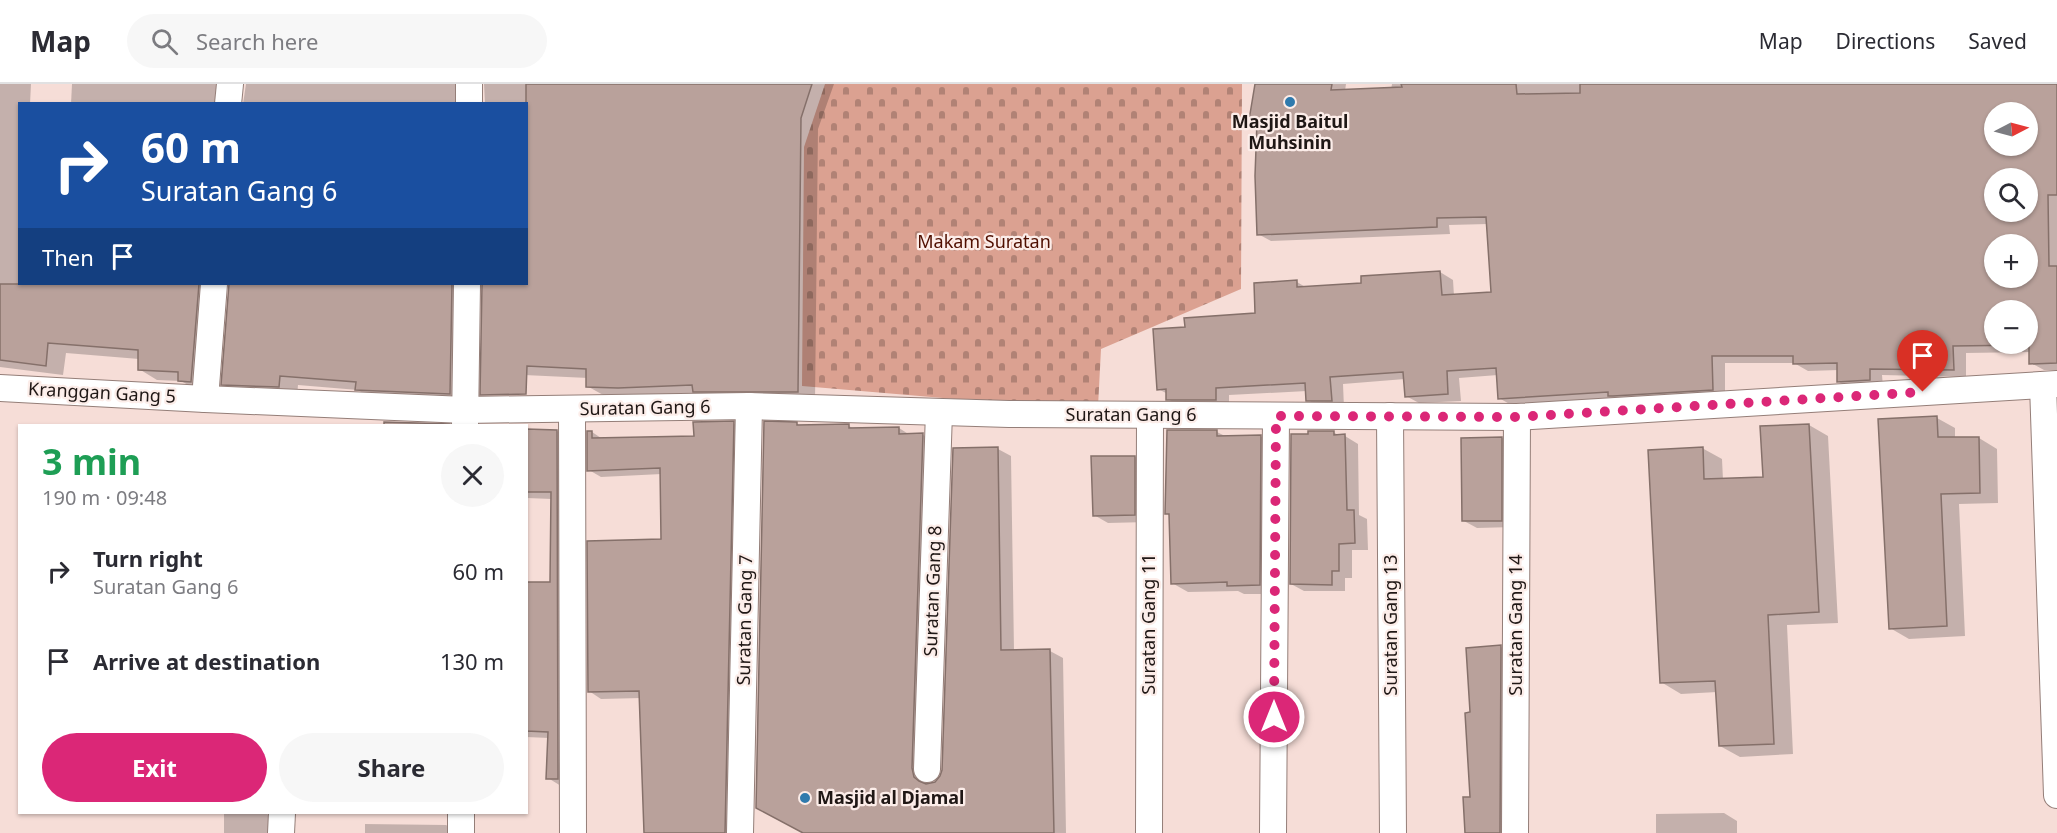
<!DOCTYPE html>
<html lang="en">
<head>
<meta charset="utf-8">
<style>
  :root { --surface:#fff; --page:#f7f7f7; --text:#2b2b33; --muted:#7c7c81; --line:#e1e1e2; --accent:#db2777 }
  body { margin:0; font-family:"Noto Sans",sans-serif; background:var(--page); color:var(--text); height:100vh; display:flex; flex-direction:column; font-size:22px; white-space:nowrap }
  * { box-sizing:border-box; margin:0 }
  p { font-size:20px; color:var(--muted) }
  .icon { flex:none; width:33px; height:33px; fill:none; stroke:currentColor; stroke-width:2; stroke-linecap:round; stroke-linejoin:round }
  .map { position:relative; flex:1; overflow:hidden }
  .details { position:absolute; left:18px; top:340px; width:510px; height:390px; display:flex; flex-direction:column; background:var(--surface); border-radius:0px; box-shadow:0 2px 4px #0004 }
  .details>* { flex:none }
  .hud { position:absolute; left:18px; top:18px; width:510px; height:183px; border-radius:0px; box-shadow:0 2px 4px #0004; background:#1a4fa0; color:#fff; overflow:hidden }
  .needle { width:39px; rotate:84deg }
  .tools { position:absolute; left:1984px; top:18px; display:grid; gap:12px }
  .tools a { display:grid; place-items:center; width:54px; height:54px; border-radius:50%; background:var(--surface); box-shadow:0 2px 4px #0004; font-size:30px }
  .pin { position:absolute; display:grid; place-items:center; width:51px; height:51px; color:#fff; margin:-62px -26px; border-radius:50% 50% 50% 0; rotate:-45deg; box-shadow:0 0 6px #0007 }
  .pin .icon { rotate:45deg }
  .me { position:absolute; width:66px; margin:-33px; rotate:0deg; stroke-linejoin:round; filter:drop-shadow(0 0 4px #0008) }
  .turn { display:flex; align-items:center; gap:21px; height:126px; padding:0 24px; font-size:27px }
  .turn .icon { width:78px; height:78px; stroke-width:2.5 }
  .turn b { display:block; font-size:42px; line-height:51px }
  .then { display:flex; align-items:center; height:57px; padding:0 24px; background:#0003; gap:12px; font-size:22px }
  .round { display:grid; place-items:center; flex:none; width:63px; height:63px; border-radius:32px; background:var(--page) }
  .overview { display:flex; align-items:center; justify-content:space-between; height:102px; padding:0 24px }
  h1 { font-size:36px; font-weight:700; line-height:45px; color:#1e9e55 }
  .button { display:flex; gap:12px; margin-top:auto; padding:12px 24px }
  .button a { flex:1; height:69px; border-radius:36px; background:var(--accent); color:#fff; font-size:24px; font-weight:700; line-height:69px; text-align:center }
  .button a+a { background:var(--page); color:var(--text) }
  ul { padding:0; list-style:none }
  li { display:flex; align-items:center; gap:18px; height:90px; padding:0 24px }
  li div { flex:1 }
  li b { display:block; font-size:22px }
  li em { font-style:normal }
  header { display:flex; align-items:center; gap:36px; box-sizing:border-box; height:84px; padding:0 30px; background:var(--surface); border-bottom:2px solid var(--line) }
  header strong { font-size:28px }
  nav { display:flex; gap:33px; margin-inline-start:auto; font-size:21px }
  .search { width:420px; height:54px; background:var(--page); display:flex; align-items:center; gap:15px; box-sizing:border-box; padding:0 21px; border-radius:33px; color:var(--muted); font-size:22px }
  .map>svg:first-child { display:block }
</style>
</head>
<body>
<header>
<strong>Map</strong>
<div class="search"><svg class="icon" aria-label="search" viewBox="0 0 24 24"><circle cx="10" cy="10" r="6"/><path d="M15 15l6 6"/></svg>Search here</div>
<nav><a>Map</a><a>Directions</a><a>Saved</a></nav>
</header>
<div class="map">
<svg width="2057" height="749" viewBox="0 0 2057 749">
  <defs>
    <pattern id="cemetery-stones" width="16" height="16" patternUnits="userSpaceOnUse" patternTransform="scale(1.5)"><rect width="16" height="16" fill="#dba191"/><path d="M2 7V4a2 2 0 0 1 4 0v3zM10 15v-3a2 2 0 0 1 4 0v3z" fill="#b18275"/></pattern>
  </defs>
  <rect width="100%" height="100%" fill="#f6ddd7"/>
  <polygon fill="url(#cemetery-stones)" points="825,0 1242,0 1241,205 1101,265 1098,323 1002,319 802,302 804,63"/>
  <g fill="#0003" fill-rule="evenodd">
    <polygon points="0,0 31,0 30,20 20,20 20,200 222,200 197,306 181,297 157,296 139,285 139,275 66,269 63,291 0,283"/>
    <polygon points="72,0 237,0 232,20 71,20"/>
    <polygon points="246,0 476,0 472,20 243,20"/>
    <polygon points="484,0 834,0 818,45 815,318 605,312 587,302 588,294 524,291 506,281 510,200 526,200 526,20 485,20"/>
    <path d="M1256,0h90l-1,7 46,-1 1,-6h665v286h-13l-13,-7v-11l-65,1v24l-84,-2 1,12 -31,2 -13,-7v-12l-31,1 -14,-8h-69v34l-212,9 -14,-8 -1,-23 -39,3 2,23 -42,2 -13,-7 -1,-17 -62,5 1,24 -23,-1 -13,-7 -1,-9 -78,4v12h-48l-13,-8v-5l-10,-5 29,-61 70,-13 40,-33 10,6 56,-4 77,-12 13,8 1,16 39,-3 -5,-69 -39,1 1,9 -179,7 -13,-7 1,-111 -8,-4zM1995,28h33v34h-33zM1995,94h33v34h-33zM1995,160h33v34h-33zM1995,226h33v34h-33z"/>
    <polygon points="230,200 475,200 468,320 374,316 358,306 298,301 297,313 241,310 223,300"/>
    <polygon points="1937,334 1955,344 1955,355 1979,354 1997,365 1998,419 1959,420 1965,552 1909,555 1890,544"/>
    <polygon points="733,339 745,346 737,749 645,749 641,614 601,615 589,607 663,457 662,390 601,393 589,386 592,348 604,356 695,354"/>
    <polygon points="797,340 801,342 849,342 854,345 899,344 910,351 923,351 936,358 925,693 927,701 935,699 941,693 998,365 1011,372 1014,567 1050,567 1063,574 1066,749 805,749 770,731"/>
    <polygon points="1809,341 1828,352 1838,539 1787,541 1793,670 1740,673 1720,662 1717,608 1681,610 1661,598 1702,364 1722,375 1723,396 1764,394"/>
    <polygon points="557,347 570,355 561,702 548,694 549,654 526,653 526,499 551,500 552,415 526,414 526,374"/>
    <polygon points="1217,348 1227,353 1260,352 1276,362 1275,510 1244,510 1238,507 1188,508 1172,499 1171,432 1166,429"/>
    <polygon points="1333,348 1340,352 1345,352 1358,360 1359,431 1367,435 1368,466 1352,466 1352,494 1345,494 1345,507 1304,507 1291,500"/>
    <polygon points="1502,354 1515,362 1514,443 1477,444 1464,437"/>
    <polygon points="1135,373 1148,381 1148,438 1108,439 1094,431"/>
    <polygon points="1501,563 1514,571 1513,749 1467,749 1465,715 1471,714 1472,630"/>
    <polygon points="224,729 267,730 280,737 280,749 224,749"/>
    <polygon points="1724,729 1737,737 1737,749 1656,749 1656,730"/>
    <polygon points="365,740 446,741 459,749 365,749"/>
  </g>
  <g fill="#b9a19b" stroke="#85706a" stroke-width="1.5" fill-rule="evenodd">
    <polygon points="526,0 812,0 801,34 798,308 693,308 692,301 618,304 586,303 586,285 527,282 526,310 480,311 482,200 526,200"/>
    <path d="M1255,0h77l-1,6 71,-3 -1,-3h115l1,10 63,-1v-9h477v111h-9l1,71h8v97l-28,1v-19l-76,1 1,24 -84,-1v11l-33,2v-19l-44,1v-8h-81l1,34 -100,6h-5v-4l-110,7 -2,-31 -49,3 1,23 -43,3 -2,-25 -73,5 2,24h-26l-1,-18 -89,5v12h-50v-11l-9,1 -4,-61 32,-2 -1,-9 71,-5 -1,-30 43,-3v7l64,-4v-7l79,-5 2,24 49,-3 -5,-75 -49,1v9l-180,8 -2,-59 2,-55 -8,-1zM1995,28h33v34h-33zM1995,94h33v34h-33zM1995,160h33v34h-33zM1995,226h33v34h-33z"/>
    <polygon points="0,200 199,200 191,298 178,297 178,288 138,286 138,266 48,259 46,282 0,276"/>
    <polygon points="229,200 452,200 450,310 355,306 356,298 280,292 279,303 221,301"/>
    <polygon points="1937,332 1938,353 1979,353 1980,409 1941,410 1947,542 1889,545 1878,335"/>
    <polygon points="734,337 725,749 644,749 639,607 588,608 587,457 661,455 660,384 587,387 587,347 592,347 592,354 694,352 693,338"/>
    <polygon points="764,337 797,338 797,341 849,340 849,344 899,343 899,350 923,349 912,684 914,693 919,697 926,700 935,698 940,692 942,686 953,364 998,363 1001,566 1050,565 1054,749 803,749 756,724"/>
    <polygon points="384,338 450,340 450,342 384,342"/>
    <polygon points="1809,340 1819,528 1768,531 1774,660 1719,662 1715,597 1660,599 1648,366 1703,363 1704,395 1763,393 1760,342"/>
    <polygon points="526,345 557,346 558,695 546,695 548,648 526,647 526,498 550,498 551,408 526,408"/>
    <polygon points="1167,346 1217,346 1217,352 1261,351 1260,501 1227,502 1227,498 1171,500 1169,430 1165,430"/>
    <polygon points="1308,347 1334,347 1334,351 1345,350 1347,426 1354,426 1355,459 1339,460 1339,487 1332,487 1332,501 1290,500 1291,350 1308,350"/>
    <polygon points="1502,353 1502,437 1462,437 1461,354"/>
    <polygon points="1091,372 1135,372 1135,431 1093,432"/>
    <polygon points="1501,561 1500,749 1465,749 1463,713 1470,713 1465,629 1470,628 1466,564"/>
  </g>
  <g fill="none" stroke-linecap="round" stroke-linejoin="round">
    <defs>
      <g id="minor">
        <polyline points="228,20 230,0"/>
        <polyline points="469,20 469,0"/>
        <polyline points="2043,301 2057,711"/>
        <polyline points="0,304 205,315 465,326 749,322 1009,330 1517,333 2057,300"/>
        <polyline points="205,315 214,200"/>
        <polyline points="572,326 573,749"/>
        <polyline points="1390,332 1393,749"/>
        <polyline points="465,342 467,200"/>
        <polyline points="927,685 939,328"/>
        <polyline points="281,749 282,729"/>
        <polyline points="461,749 461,729"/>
        <polyline points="740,749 749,322"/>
        <polyline points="1149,749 1150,331"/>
        <polyline points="1273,749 1276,332"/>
        <polyline points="1515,749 1517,333"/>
      </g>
    </defs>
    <use href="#minor" stroke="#947e78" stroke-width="28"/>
    <use href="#minor" stroke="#fff" stroke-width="26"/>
  </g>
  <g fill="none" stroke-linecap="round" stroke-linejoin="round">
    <polyline stroke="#db2777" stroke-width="10" stroke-dasharray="0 18" points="1274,633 1276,332 1517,333 1923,308"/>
  </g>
  <g fill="#2f7aad" stroke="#fcede9" stroke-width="2">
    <circle cx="1290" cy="18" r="6"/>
    <circle cx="805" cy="714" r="6"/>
  </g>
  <g text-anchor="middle" stroke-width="4.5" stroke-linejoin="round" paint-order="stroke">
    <g font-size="18" font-weight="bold" fill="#1f1715" stroke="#fcede9">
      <text x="1290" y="44">Masjid Baitul<tspan x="1290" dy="21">Muhsinin</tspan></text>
      <text x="817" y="720" text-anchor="start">Masjid al Djamal</text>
    </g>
    <g font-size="18" fill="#500f00" stroke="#fcede9">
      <text x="984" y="164">Makam Suratan</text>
    </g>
    <g font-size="18" fill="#1f1715" stroke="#fcede9">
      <text transform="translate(102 309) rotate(3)" y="6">Kranggan Gang 5</text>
      <text transform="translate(645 324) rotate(-1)" y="6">Suratan Gang 6</text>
      <text x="1131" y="337">Suratan Gang 6</text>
      <text transform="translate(933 507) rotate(-88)" y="6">Suratan Gang 8</text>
      <text transform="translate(745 536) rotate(-89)" y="6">Suratan Gang 7</text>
      <text transform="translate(1149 540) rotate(-90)" y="6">Suratan Gang 11</text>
      <text transform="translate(1391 541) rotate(-90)" y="6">Suratan Gang 13</text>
      <text transform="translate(1516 541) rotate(-90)" y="6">Suratan Gang 14</text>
    </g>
  </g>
</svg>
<div class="tools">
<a><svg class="needle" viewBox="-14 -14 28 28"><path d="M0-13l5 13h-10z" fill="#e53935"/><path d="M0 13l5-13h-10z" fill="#7c7c81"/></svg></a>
<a><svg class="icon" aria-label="search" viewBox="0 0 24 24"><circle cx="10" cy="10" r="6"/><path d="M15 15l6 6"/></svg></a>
<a>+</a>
<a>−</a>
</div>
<div class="pin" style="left:1923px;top:308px;background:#d93025"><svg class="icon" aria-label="arrive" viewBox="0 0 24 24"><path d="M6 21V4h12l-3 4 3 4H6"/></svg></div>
<svg class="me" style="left:1274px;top:633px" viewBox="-20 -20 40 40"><circle r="17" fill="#db2777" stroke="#fff" stroke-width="3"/><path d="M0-11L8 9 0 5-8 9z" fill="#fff"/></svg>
<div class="hud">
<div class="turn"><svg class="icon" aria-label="right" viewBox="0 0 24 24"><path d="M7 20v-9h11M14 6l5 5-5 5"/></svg><div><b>60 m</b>Suratan Gang 6</div></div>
<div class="then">Then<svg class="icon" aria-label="arrive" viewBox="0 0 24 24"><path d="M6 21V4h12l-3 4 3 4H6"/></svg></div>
</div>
<section class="details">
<div class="overview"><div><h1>3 min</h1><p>190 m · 09:48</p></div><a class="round"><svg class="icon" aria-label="close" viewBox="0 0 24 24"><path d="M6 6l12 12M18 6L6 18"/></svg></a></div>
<ul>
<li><svg class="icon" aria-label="right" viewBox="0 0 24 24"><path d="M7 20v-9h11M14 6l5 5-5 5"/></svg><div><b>Turn right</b><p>Suratan Gang 6</p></div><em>60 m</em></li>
<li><svg class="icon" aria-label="arrive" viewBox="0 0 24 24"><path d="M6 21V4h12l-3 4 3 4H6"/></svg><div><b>Arrive at destination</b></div><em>130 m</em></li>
</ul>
<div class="button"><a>Exit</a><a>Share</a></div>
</section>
</div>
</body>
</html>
